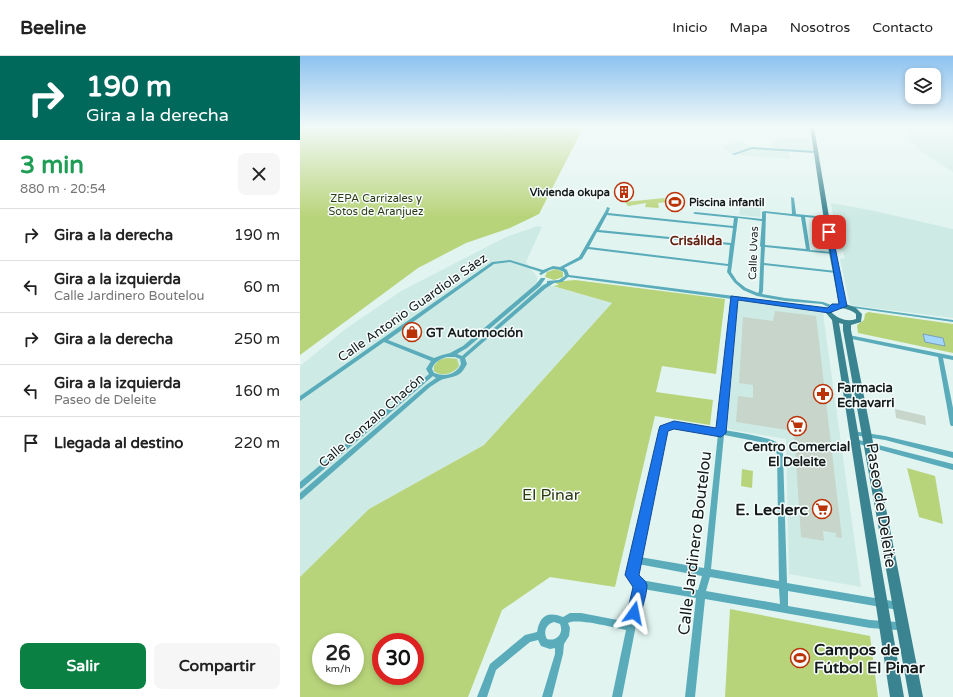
<!DOCTYPE html>
<html lang="es">
<head>
<meta charset="utf-8">
<style>
  :root { --surface:#fff; --page:#f6f6f6; --text:#222; --muted:#767676; --line:#e0e0e0; --accent:#0b8043 }
  body { margin:0; font-family:"Varela Round",sans-serif; background:var(--page); color:var(--text); height:100vh; display:flex; flex-direction:column; font-size:15px; white-space:nowrap }
  * { box-sizing:border-box; margin:0 }
  p { font-size:13px; color:var(--muted) }
  .icon { flex:none; width:22px; height:22px; fill:none; stroke:currentColor; stroke-width:2; stroke-linecap:round; stroke-linejoin:round }
  .map { position:relative; flex:1; overflow:hidden }
  .drawer { display:flex; flex-direction:column; background:var(--surface); width:300px }
  .drawer>* { flex:none }
  .guide { background:#00695c; color:#fff; overflow:hidden }
  .controls { position:absolute; left:605px; top:12px; display:grid; gap:8px }
  .controls a { display:grid; place-items:center; width:36px; height:36px; border-radius:8px; background:var(--surface); box-shadow:0 2px 6px #0003; font-size:20px }
  .speed { position:absolute; left:12px; top:577px; display:flex; gap:8px; font-size:20px; font-weight:700; text-align:center }
  .speed>* { display:grid; place-content:center; width:52px; height:52px; border-radius:50%; background:var(--surface); box-shadow:0 2px 6px #0003; line-height:1 }
  .speed small { font-size:10px; font-weight:400 }
  .speed .limit { border:6px solid #d22; background:#fff; color:#111 }
  .pin { position:absolute; display:grid; place-items:center; width:34px; height:34px; color:#fff; margin:-17px; border-radius:8px; box-shadow:0 2px 6px #0006 }
  .me { position:absolute; width:44px; margin:-22px; rotate:12deg; stroke-linejoin:round; filter:drop-shadow(0 0 3px #0008) }
  .turn { display:flex; align-items:center; gap:14px; height:84px; padding:0 20px; font-size:18px }
  .turn .icon { width:52px; height:52px; stroke-width:2.5 }
  .turn b { display:block; font-size:28px; line-height:34px }
  .round { display:grid; place-items:center; flex:none; width:42px; height:42px; border-radius:8px; background:var(--page) }
  .headline { display:flex; align-items:center; justify-content:space-between; height:68px; padding:0 20px }
  h1 { font-size:24px; font-weight:700; line-height:30px; color:#1e9e55 }
  .button { display:flex; gap:8px; margin-top:auto; padding:8px 20px }
  .button a { flex:1; height:46px; border-radius:8px; background:var(--accent); color:#fff; font-size:16px; font-weight:700; line-height:46px; text-align:center }
  .button a+a { background:var(--page); color:var(--text) }
  ul { padding:0; list-style:none }
  li { display:flex; align-items:center; gap:12px; height:52px; padding:0 20px; border-top:1px solid var(--line) }
  li div { flex:1 }
  li b { display:block; font-size:15px }
  li em { font-style:normal }
  header { display:flex; align-items:center; gap:24px; box-sizing:border-box; height:56px; padding:0 20px; background:var(--surface); border-bottom:1px solid var(--line) }
  header strong { font-size:19px }
  nav { display:flex; gap:22px; margin-inline-start:auto; font-size:14px }
  main { display:flex; flex:1; min-height:0 }
  .map>svg:first-child { display:block }
</style>
</head>
<body>
<header>
<strong>Beeline</strong>
<nav><a>Inicio</a><a>Mapa</a><a>Nosotros</a><a>Contacto</a></nav>
</header>
<main>
<section class="drawer">
<div class="guide">
<div class="turn"><svg class="icon" aria-label="right" viewBox="0 0 24 24"><path d="M7 20v-9h11M14 6l5 5-5 5"/></svg><div><b>190 m</b>Gira a la derecha</div></div>
</div>
<div class="headline"><div><h1>3 min</h1><p>880 m · 20:54</p></div><a class="round"><svg class="icon" aria-label="close" viewBox="0 0 24 24"><path d="M6 6l12 12M18 6L6 18"/></svg></a></div>
<ul>
<li><svg class="icon" aria-label="right" viewBox="0 0 24 24"><path d="M7 20v-9h11M14 6l5 5-5 5"/></svg><div><b>Gira a la derecha</b></div><em>190 m</em></li>
<li><svg class="icon" aria-label="left" viewBox="0 0 24 24"><path d="M17 20v-9H6M10 6l-5 5 5 5"/></svg><div><b>Gira a la izquierda</b><p>Calle Jardinero Boutelou</p></div><em>60 m</em></li>
<li><svg class="icon" aria-label="right" viewBox="0 0 24 24"><path d="M7 20v-9h11M14 6l5 5-5 5"/></svg><div><b>Gira a la derecha</b></div><em>250 m</em></li>
<li><svg class="icon" aria-label="left" viewBox="0 0 24 24"><path d="M17 20v-9H6M10 6l-5 5 5 5"/></svg><div><b>Gira a la izquierda</b><p>Paseo de Deleite</p></div><em>160 m</em></li>
<li><svg class="icon" aria-label="arrive" viewBox="0 0 24 24"><path d="M6 21V4h12l-3 4 3 4H6"/></svg><div><b>Llegada al destino</b></div><em>220 m</em></li>
</ul>
<div class="button"><a>Salir</a><a>Compartir</a></div>
</section>
<div class="map">
<svg width="653" height="641" viewBox="0 0 653 641">
  <rect width="100%" height="100%" fill="#e1f4f0"/>
  <g fill="#ceeae4">
    <polygon points="607,71 653,71 653,116 619,94 607,80"/>
    <polygon points="485,81 509,82 513,96 471,92 476,84"/>
    <polygon points="440,85 450,91 431,98 422,91"/>
    <polygon points="452,93 489,95 490,103 434,99"/>
    <polygon points="441,147 461,149 460,161 439,159"/>
    <polygon points="531,147 570,154 653,173 653,262 550,249 540,203 545,202 543,195 538,194"/>
    <polygon points="238,170 242,171 226,206 237,221 237,226 312,247 184,389 69,453 0,521 0,310 44,274 101,235 206,181"/>
    <polygon points="438,244 515,254 515,256 523,257 561,531 489,518 486,383 432,374 428,373 427,370"/>
  </g>
  <g fill="#b8d47a" fill-rule="evenodd">
    <polygon points="0,71 285,71 283,72 239,158 210,172 166,187 118,212 0,299"/>
    <polygon points="364,142 367,146 358,147 359,152 345,151 346,147 328,150 325,146"/>
    <polygon points="256,213 263,216 263,221 254,224 245,221 247,216"/>
    <path d="M275,224l150,19 -9,75 -54,-8 -6,26 57,8 -3,25 -55,-9 -40,171 -65,-10 -48,33 -34,87h-168v-120l69,-68 115,-64 128,-142 -59,-17 6,-1 -5,-3zM21,586h34v34h-34zM81,586h34v34h-34z"/>
    <polygon points="568,256 653,268 653,297 558,277 557,269 564,264 565,258"/>
    <path d="M147,302l10,1 2,7c-6,8 -17,11 -25,5v-5l5,-6z"/>
    <polygon points="607,412 635,420 643,468 619,461"/>
    <polygon points="442,413 453,415 452,432 441,430"/>
    <polygon points="430,553 570,580 578,641 425,641"/>
  </g>
  <polygon fill="#a4d7fc" stroke="#799fb8" points="623,278 643,282 645,290 625,286"/>
  <g fill="#c7d5ca">
    <polygon points="475,255 516,260 542,482 536,481 536,477 523,475 524,485 501,481 494,375 436,366 438,340 453,342 453,329 439,327 443,261 473,265"/>
    <polygon points="595,353 625,360 626,369 596,362"/>
  </g>
  <g fill="none" stroke-linecap="round" stroke-linejoin="round">
    <g fill="#5aacbb" fill-rule="evenodd">
      <polygon points="452,91 515,95 516,96 515,97 452,93 434,99 432,98"/>
      <path d="M491,141l3,1 2,16 30,3 2,1 -2,1 -21,-2 5,33 22,2 2,1 -2,1 -67,-7 -1,16 72,8 2,1 -2,1 -72,-8 -1,26 -1,3 23,4 38,4 11,4v2h-4l-8,-4 -37,-3 -28,-5 -14,-6 -9,-8 -7,-10 1,-6 -140,-17 -6,10 -18,9 3,2 2,5 165,21 97,13v2h-2l-93,-12 -12,131c11,2 46,7 54,13 3,2 4,7 5,11l4,129 111,19 3,1 1,3 -1,3 -3,1 -110,-19v15l82,14 27,2 5,-2 3,1 1,3 -1,3 -8,3 -27,-2 -165,-29 -10,98h-10l11,-99 -53,-9 -21,108h-10l14,-67c-12,-2 -48,-12 -58,-7l2,5 -1,8 -5,8 -1,10 -11,43h-10l13,-43v-6l-5,1 -9,-3 -3,-6 -8,2 -34,28 -9,27h-10l13,-33 35,-29 12,-3c3,-16 10,-21 26,-15l7,-4h11l47,9 8,-36 -4,-2 -4,-9 31,-142 6,-9 9,-1 12,1 32,5 14,-130 -164,-22 -6,5 -8,1 -8,5 -81,70 2,6c-7,13 -11,12 -23,15 -5,1 -10,6 -14,8l-128,112 -2,1v-7l126,-108 10,-7 -3,-2 -131,112 -2,1v-7l129,-108 -3,-5 5,-8 -47,-19 -84,59v-5l192,-134 18,-2 33,10 10,-4 7,1 19,-10 27,-47 1,-3 3,1 -2,5 125,13 1,-8 -39,-4 -2,-1 2,-1 67,7v-7l2,-1 28,3zM466,157l35,4 5,32 -41,-4zM307,159l126,13 -2,15 -132,-13zM438,162l24,3 -2,25 1,1 -2,44 -1,2 -12,-5 -9,-7 -6,-9zM297,176l133,13 -2,19 -139,-17zM210,206l31,10 -2,2 2,1c9,-5 12,-9 23,-3l1,4 -6,4 -12,1v2l-5,3 -80,70 -5,-2 10,-6 73,-62 5,-7v-1h-4l-5,6 -73,62 -13,7 -8,2 -8,3 -46,-18 106,-76zM147,301h8l5,2 1,5c-5,11 -16,13 -27,9l-2,-4c2,-7 8,-10 15,-12zM369,372l17,1 32,5 -14,134 -64,-11 25,-123zM424,379l46,9 4,3 3,7 2,127 -68,-12zM338,508l64,12 -4,14 -57,-10c-7,-4 -4,-9 -3,-16zM410,521l69,12 1,15 -74,-13zM254,566l6,2c4,9 -3,18 -13,15 -4,-7 -1,-15 7,-17z"/>
      <polygon points="545,249 653,264 653,266 547,251 545,251"/>
      <polygon points="549,279 653,300 653,304 643,302 653,352 653,370 651,370 650,368 638,301 547,282 546,281"/>
      <polygon points="551,375 553,375 585,380 653,396 653,402 585,384 553,379 551,379 550,377"/>
      <polygon points="553,383 555,383 653,408 653,414 555,387 553,387 552,385"/>
    </g>
    <path fill="#3a8390" fill-rule="evenodd" d="M510,71h4l20,120 12,57 10,4 6,6 -1,8 -10,3v5l72,367h-14l-66,-367v-6l-4,-1 65,374h-14l-58,-377 -6,-7 2,-6 11,-3 -11,-57zM536,252c8,0 14,1 20,6v5c-9,3 -17,0 -24,-6l1,-4z"/>
  </g>
  <linearGradient id="sky" x2="0" y2="1"><stop stop-color="#8dc2f0"/><stop offset="0.44" stop-color="#f2faf8"/><stop offset="1" stop-color="#f2faf8" stop-opacity="0"/></linearGradient>
  <rect width="653" height="161" fill="url(#sky)"/>
  <path fill="#1a73e8" stroke="#114b97" d="M527,175l5,1 15,74 -18,7 -91,-13 -12,133 -5,4 -47,-8 -6,2 -29,144c2,3 7,5 8,10 0,9 -5,24 -8,33l-5,2 -5,-2 -2,-5 6,-26 -8,-12 34,-146 1,-3 14,-5 42,7 15,-132 97,12 4,-4h7z"/>
  <defs>
    <symbol id="building-ring" viewBox="-11 -11 22 22"><circle r="9.5" fill="#f7fefd" stroke="#bb3207" stroke-width="1.5"/><path d="M-4-6H4V6H1V3H-1V6H-4ZM-2.5-4.3h1.7v1.8h-1.7ZM.8-4.3h1.7v1.8H.8ZM-2.5-1h1.7V.8h-1.7ZM.8-1h1.7V.8H.8Z" fill="#bb3207"/></symbol>
    <symbol id="stadium-ring" viewBox="-11 -11 22 22"><circle r="9.5" fill="#f7fefd" stroke="#bb3207" stroke-width="1.5"/><path d="M0-5a6.5 5 0 1 0 0 10a6.5 5 0 1 0 0-10ZM-3.5-1.8h7v3.6h-7Z" fill="#bb3207"/></symbol>
    <symbol id="shop-ring" viewBox="-11 -11 22 22"><circle r="9.5" fill="#f7fefd" stroke="#bb3207" stroke-width="1.5"/><path d="M-5-2.5h2.3a2.7 3.5 0 0 1 5.4 0H5L5.5 6h-11ZM-1.5-2.5h3a1.5 2.3 0 0 0-3 0Z" fill="#bb3207"/></symbol>
    <symbol id="pharmacy-ring" viewBox="-11 -11 22 22"><circle r="9.5" fill="#f7fefd" stroke="#bb3207" stroke-width="1.5"/><path d="M-2-6h4v4h4v4h-4v4h-4v-4h-4v-4h4Z" fill="#bb3207"/></symbol>
    <symbol id="supermarket-ring" viewBox="-11 -11 22 22"><circle r="9.5" fill="#f7fefd" stroke="#bb3207" stroke-width="1.5"/><path d="M-6-5.5h2.5l.6 2H6L4.5 2H-2.5L-4.4-4H-6ZM-1.5 3.2a1.3 1.3 0 1 0 .1 0ZM3 3.2a1.3 1.3 0 1 0 .1 0Z" fill="#bb3207"/></symbol>
  </defs>
  <g fill-rule="evenodd">
    <use href="#building-ring" x="313" y="125" width="22" height="22"/>
    <use href="#stadium-ring" x="364" y="135" width="22" height="22"/>
    <use href="#shop-ring" x="101" y="265" width="22" height="22"/>
    <use href="#pharmacy-ring" x="512" y="327" width="22" height="22"/>
    <use href="#supermarket-ring" x="486" y="359" width="22" height="22"/>
    <use href="#supermarket-ring" x="511" y="442" width="22" height="22"/>
    <use href="#stadium-ring" x="489" y="591" width="22" height="22"/>
  </g>
  <g text-anchor="middle" stroke-width="3" stroke-linejoin="round" paint-order="stroke">
    <g font-size="11" font-weight="bold" fill="#141b1a" stroke="#f7fefd" text-anchor="end">
      <text x="310" y="140">Vivienda okupa</text>
      <text x="389" y="150" text-anchor="start">Piscina infantil</text>
    </g>
    <g font-size="11" fill="#2e3912" stroke="#f7fefd">
      <text x="76" y="146">ZEPA Carrizales y<tspan x="76" dy="13">Sotos de Aranjuez</tspan></text>
    </g>
    <g font-size="11" fill="#141b1a" stroke="#f7fefd">
      <text transform="translate(453 197) rotate(-88)" y="4">Calle Uvas</text>
    </g>
    <g font-size="13" font-weight="bold" fill="#632010" stroke="#f7fefd">
      <text x="396" y="189">Crisálida</text>
    </g>
    <g font-size="13" fill="#141b1a" stroke="#f7fefd">
      <text transform="translate(112 251) rotate(-35)" y="5">Calle Antonio Guardiola Sáez</text>
      <text transform="translate(71 364) rotate(-41)" y="5">Calle Gonzalo Chacón</text>
    </g>
    <g font-size="13" font-weight="bold" fill="#141b1a" stroke="#f7fefd" text-anchor="start">
      <text x="126" y="281">GT Automoción</text>
      <text x="537" y="336">Farmacia<tspan x="537" dy="15">Echavarri</tspan></text>
      <text x="497" y="395" text-anchor="middle">Centro Comercial<tspan x="497" dy="15">El Deleite</tspan></text>
    </g>
    <g font-size="16" fill="#2e3912" stroke="#f7fefd">
      <text x="251" y="444">El Pinar</text>
    </g>
    <g font-size="16" fill="#141b1a" stroke="#f7fefd">
      <text transform="translate(582 449) rotate(81)" y="6">Paseo de Deleite</text>
      <text transform="translate(394 487) rotate(-83)" y="6">Calle Jardinero Boutelou</text>
    </g>
    <g font-size="16" font-weight="bold" fill="#141b1a" stroke="#f7fefd" text-anchor="end">
      <text x="508" y="459">E. Leclerc</text>
      <text x="514" y="599" text-anchor="start">Campos de<tspan x="514" dy="18">Fútbol El Pinar</tspan></text>
    </g>
  </g>
</svg>
<div class="controls">
<a><svg class="icon" aria-label="layers" viewBox="0 0 24 24"><path d="M12 4l9 5-9 5-9-5zM3 14l9 5 9-5"/></svg></a>
</div>
<div class="speed"><div>26<small>km/h</small></div><div class="limit">30</div></div>
<div class="pin" style="left:529px;top:176px;background:#d93025"><svg class="icon" aria-label="arrive" viewBox="0 0 24 24"><path d="M6 21V4h12l-3 4 3 4H6"/></svg></div>
<svg class="me" style="left:334px;top:557px" viewBox="-20 -20 40 40"><path d="M0-17L14 15 0 8-14 15z" fill="#1a73e8" stroke="#fff" stroke-width="4"/></svg>
</div>
</main>
</body>
</html>
